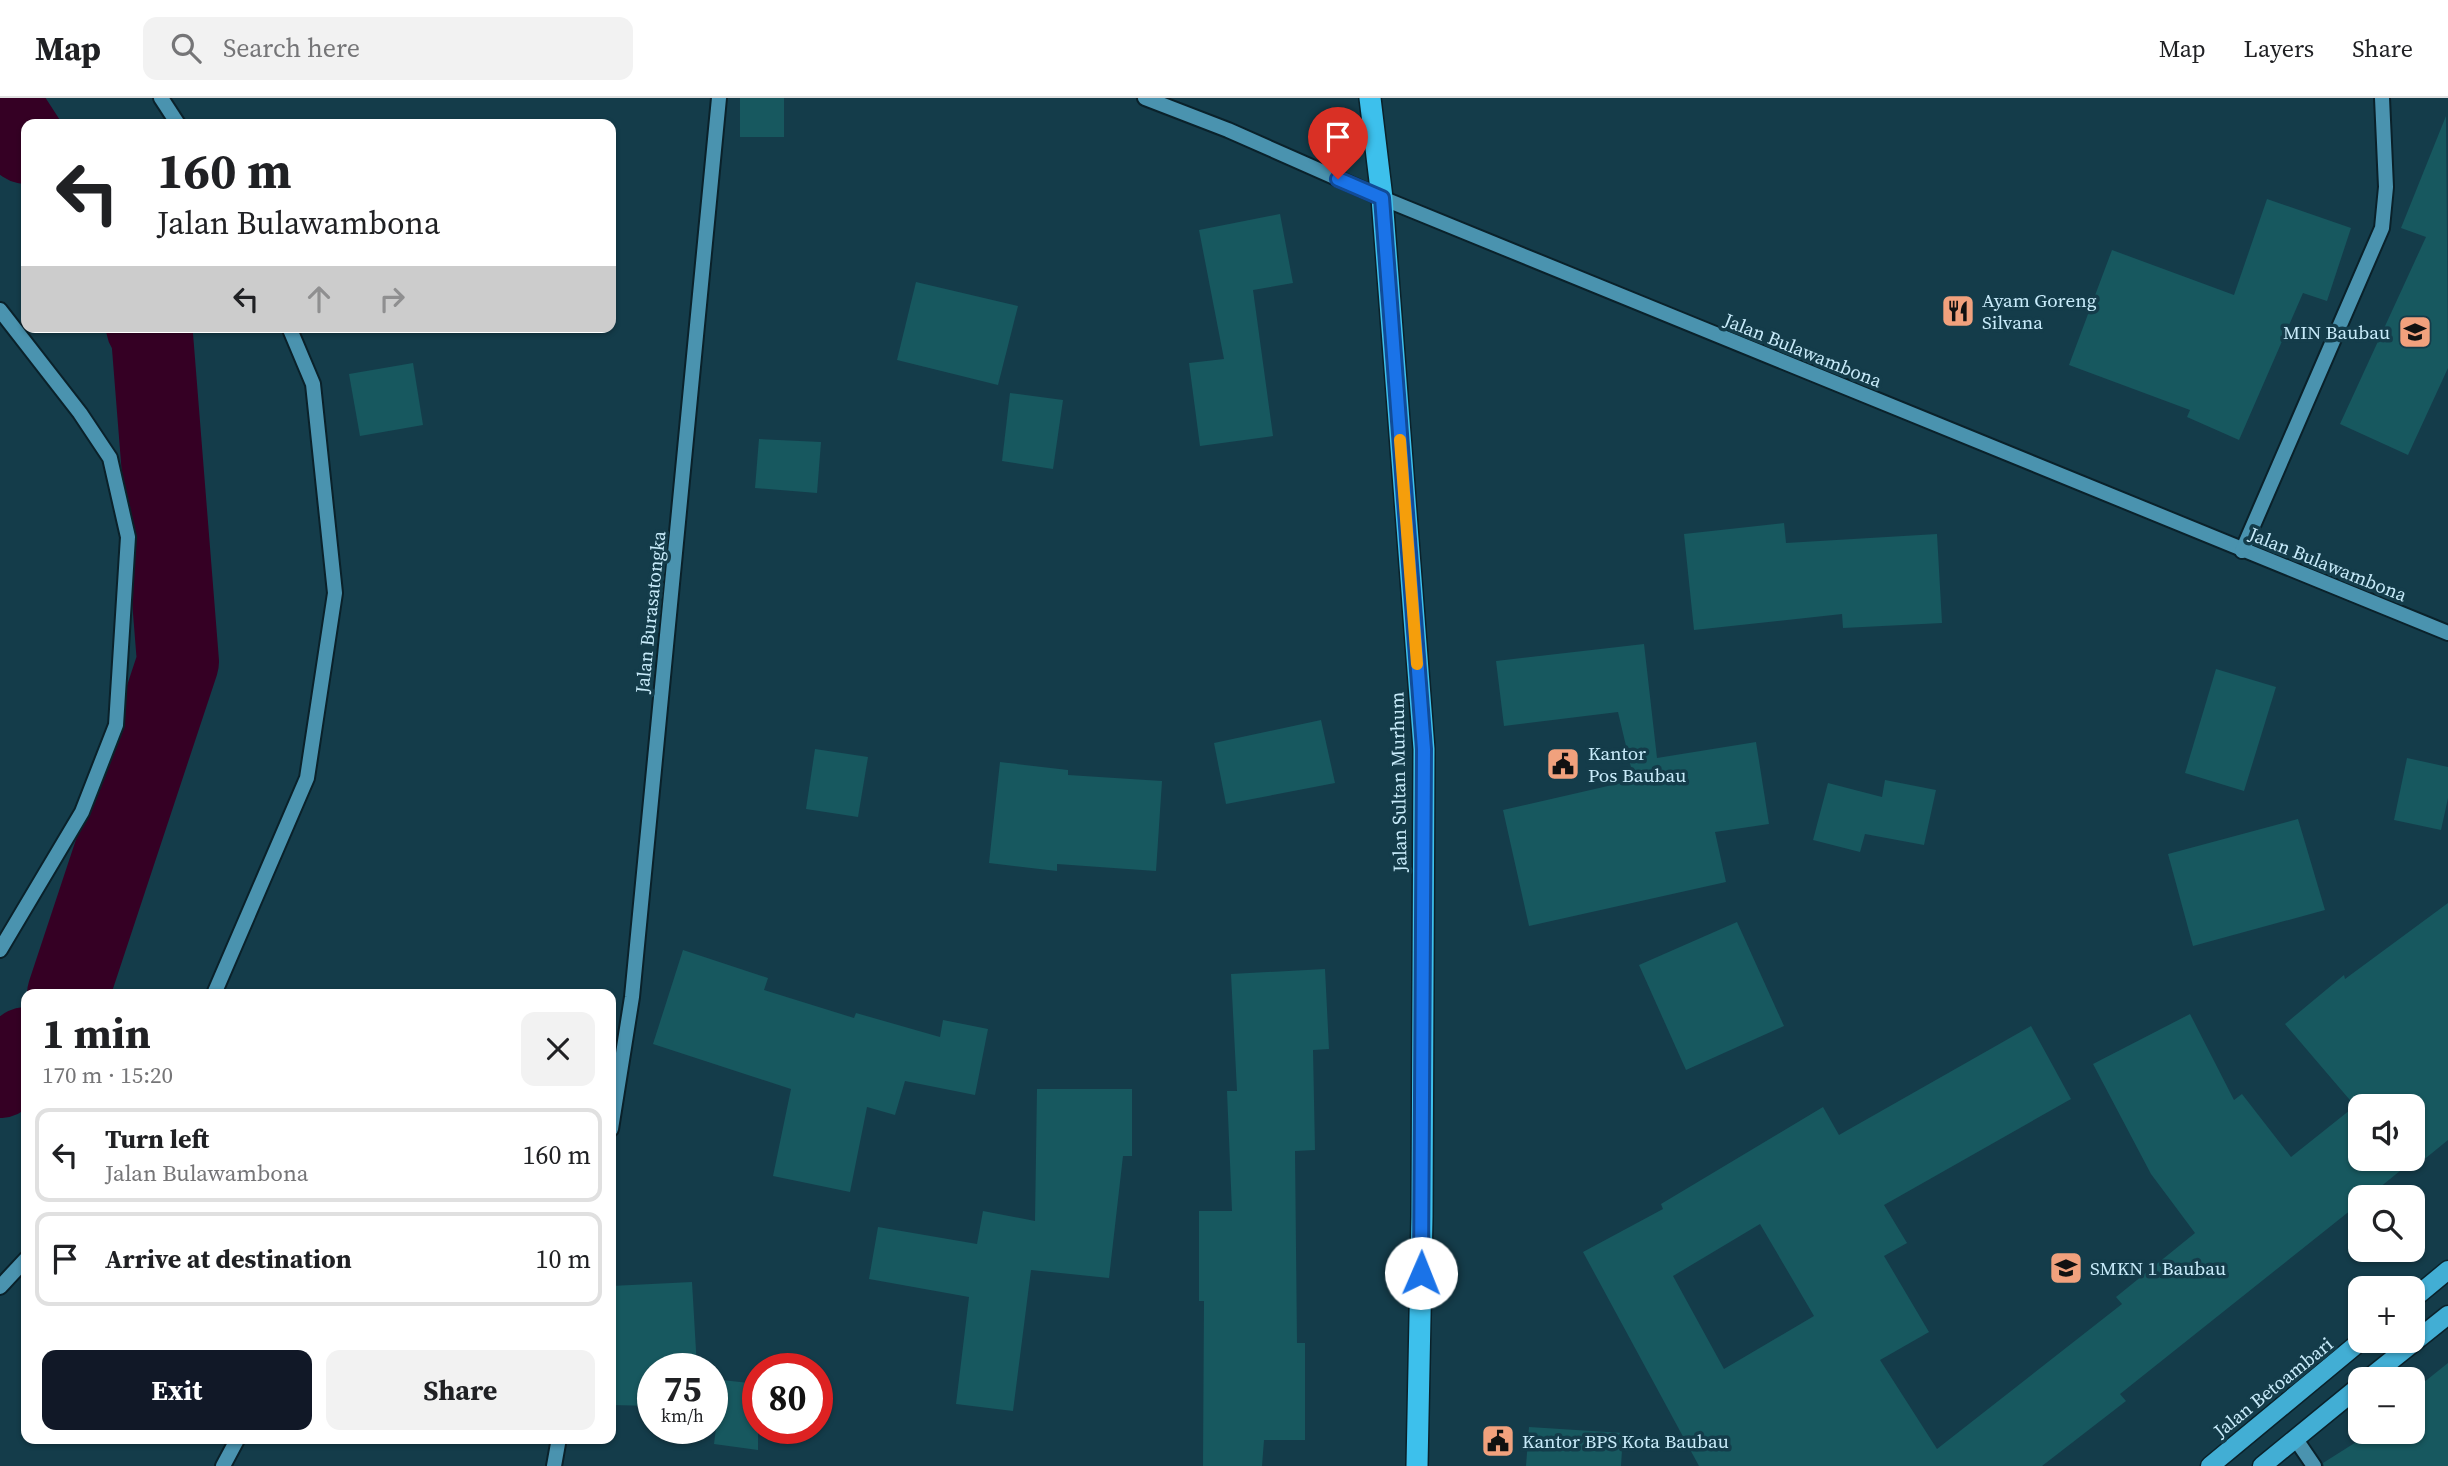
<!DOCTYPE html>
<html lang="en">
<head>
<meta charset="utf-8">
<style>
  :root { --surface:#fff; --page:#f2f2f2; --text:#202124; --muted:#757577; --line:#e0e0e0; --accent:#111827 }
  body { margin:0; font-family:"Source Serif 4",serif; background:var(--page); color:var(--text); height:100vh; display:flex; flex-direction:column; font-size:26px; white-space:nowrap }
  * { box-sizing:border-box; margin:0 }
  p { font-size:23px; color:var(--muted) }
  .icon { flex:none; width:38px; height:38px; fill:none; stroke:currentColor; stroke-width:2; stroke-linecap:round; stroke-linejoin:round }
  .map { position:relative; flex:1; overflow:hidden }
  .side { position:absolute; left:21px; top:891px; width:595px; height:455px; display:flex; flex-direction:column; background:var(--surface); border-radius:14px; box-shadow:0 2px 5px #0004 }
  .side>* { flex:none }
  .banner { position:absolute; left:21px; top:21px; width:595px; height:214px; border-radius:14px; box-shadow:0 2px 5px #0004; background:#fff; color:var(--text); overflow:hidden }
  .buttons { position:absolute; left:2348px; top:996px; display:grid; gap:14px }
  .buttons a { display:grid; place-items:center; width:77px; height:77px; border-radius:14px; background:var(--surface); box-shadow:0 2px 5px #0004; font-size:35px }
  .speed { position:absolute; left:637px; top:1255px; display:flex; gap:14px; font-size:35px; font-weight:700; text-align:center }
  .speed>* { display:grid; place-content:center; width:91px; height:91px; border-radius:50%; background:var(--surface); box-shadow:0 2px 5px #0004; line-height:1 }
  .speed small { font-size:18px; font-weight:400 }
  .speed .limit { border:10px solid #d22; background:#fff; color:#111 }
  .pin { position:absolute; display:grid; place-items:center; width:60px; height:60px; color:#fff; margin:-72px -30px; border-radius:50% 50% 50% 0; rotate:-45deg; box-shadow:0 0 7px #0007 }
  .pin .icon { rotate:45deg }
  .me { position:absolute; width:77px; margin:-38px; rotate:1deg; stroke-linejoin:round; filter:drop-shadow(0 0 5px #0008) }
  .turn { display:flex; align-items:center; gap:24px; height:147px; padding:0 21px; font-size:32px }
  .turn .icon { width:91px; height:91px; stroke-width:2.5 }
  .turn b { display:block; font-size:49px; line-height:60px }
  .lanes { display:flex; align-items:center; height:66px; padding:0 21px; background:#0003; justify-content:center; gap:35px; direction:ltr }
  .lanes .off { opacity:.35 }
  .round { display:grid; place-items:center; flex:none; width:74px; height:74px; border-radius:14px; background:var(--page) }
  .headline { display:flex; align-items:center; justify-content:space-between; height:119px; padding:0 21px }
  h1 { font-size:42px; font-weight:700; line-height:52px }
  .button { display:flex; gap:14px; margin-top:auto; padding:14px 21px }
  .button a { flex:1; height:80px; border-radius:14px; background:var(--accent); color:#fff; font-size:28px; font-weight:700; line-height:80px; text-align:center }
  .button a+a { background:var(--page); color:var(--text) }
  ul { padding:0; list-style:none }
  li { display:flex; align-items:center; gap:21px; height:94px; margin:0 14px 10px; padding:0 7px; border:4px solid var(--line); border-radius:14px }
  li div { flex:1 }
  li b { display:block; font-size:26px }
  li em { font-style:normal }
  header { display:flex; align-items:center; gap:42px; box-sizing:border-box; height:98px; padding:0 35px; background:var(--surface); border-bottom:2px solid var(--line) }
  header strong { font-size:33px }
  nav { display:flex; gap:38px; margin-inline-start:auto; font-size:24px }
  .search { width:490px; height:63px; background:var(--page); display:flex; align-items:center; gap:18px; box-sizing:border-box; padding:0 24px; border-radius:14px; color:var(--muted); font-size:26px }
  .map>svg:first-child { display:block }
</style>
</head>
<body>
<header>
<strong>Map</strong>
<div class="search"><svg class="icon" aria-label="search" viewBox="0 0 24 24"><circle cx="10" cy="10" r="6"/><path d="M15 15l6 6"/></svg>Search here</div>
<nav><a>Map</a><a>Layers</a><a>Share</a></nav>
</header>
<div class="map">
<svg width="2448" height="1368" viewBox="0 0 2448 1368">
  <rect width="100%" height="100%" fill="#143c4a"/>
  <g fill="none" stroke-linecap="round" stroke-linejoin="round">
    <g stroke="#350024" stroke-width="82">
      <polyline points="0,5 26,45"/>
      <polyline points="68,896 178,564 152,237 147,229"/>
      <polyline points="0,979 26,950"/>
    </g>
  </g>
  <g fill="#17585f" fill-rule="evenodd">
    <rect x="740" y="0" width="44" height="39"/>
    <polygon points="2446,18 2448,270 2408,357 2340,326 2426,139 2401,130"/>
    <polygon points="2267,101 2351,130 2327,203 2303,195 2239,342 2187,319 2190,312 2069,267 2112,152 2234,197"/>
    <polygon points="1280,116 1293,185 1253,192 1273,338 1200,348 1189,265 1224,261 1199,132"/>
    <polygon points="916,184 1018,208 998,287 897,262"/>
    <polygon points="413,265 423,327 360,338 349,276"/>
    <polygon points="1010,295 1063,302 1053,371 1002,363"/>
    <polygon points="759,341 821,344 817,395 755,390"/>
    <polygon points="1784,425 1786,445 1937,436 1942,525 1843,530 1842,516 1694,532 1684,436"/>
    <polygon points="1644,546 1657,660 1756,644 1769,726 1715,734 1726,784 1529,828 1503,712 1634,682 1618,614 1504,628 1496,563"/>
    <polygon points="2216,571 2276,589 2244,693 2185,675"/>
    <polygon points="1321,622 1335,685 1226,706 1214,645"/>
    <polygon points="815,651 868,659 858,719 806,711"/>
    <polygon points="2407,660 2448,669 2448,700 2441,732 2394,722"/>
    <polygon points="1000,664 1068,672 1068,677 1162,683 1156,773 1057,766 1057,773 989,765"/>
    <polygon points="1885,682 1936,692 1924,747 1865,736 1860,754 1813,742 1828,685 1882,699"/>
    <polygon points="2298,721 2325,812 2193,848 2168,756"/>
    <path d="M2448,805v237l-38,31 -4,-5 -38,31h-7v5l-241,192 6,7 -84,65h-343l-116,-214 80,-43 -2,-5 162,-97 16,28 192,-109 40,73 -187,106 23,38 -23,13 45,76 -49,28 57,89 185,-145 -6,-7 79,-64 -44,-59 -58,-110 97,-50 44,86 8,-6 49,63 64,-51 -70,-82 59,-49 1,4zM2361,1008h52v52h-52zM1760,1126l54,92 -90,53 -51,-93z"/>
    <polygon points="1737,824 1784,928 1686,972 1639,867"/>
    <polygon points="683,852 768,880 764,892 854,920 856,915 940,939 943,922 988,931 975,997 905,983 895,1017 867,1009 850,1094 773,1078 791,991 653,946"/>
    <polygon points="1325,871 1329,951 1313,952 1315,1052 1295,1053 1297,1245 1305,1245 1305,1342 1264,1342 1262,1368 1203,1368 1204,1203 1199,1203 1199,1113 1232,1113 1227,993 1237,993 1231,876"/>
    <polygon points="1037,991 1132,991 1132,1058 1123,1058 1109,1180 1031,1172 1013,1313 956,1306 969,1199 869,1181 878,1129 977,1146 983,1113 1035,1123"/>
    <polygon points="692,1184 697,1270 653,1270 653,1308 611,1307 611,1256 614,1256 611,1188"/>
    <polygon points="2448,1265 2448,1368 2324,1368 2323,1365 2372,1334 2413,1334 2413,1293"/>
    <polygon points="722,1282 758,1286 758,1352 714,1346"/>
    <polygon points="1529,1329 1623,1335 1621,1368 1526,1368"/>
  </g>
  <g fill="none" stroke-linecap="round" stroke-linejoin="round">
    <defs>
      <g id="street">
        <polyline points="161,0 178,26"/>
        <polyline points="1145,0 1228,32 1382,100 2448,535"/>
        <polyline points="0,212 80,315 110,360 128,439 116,627 82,714 0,852"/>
        <polyline points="2242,453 2382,130 2386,89 2382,0"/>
        <polyline points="214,896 307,680 335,495 313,286 289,229"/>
        <polyline points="611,1031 632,899 719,0"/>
        <polyline points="0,1189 26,1161"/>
        <polyline points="2295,1340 2314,1368"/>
        <polyline points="223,1368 238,1340"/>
        <polyline points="554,1368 559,1340"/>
      </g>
      <g id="primary">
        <polyline points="2413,1201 2448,1172"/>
        <polyline points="2368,1281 2448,1217"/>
        <polyline points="2210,1368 2362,1242"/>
        <polyline points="2262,1368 2361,1287"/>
      </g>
      <polyline id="highway" points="1370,0 1382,100 1424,651 1422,1119 1417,1368"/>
    </defs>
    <use href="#street" stroke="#0a212a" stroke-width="18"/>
    <use href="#primary" stroke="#0a212a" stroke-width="21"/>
    <use href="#highway" stroke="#0a212a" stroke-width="24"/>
    <use href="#street" stroke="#4a93af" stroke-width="14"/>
    <use href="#primary" stroke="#42aed4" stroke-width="18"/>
    <use href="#highway" stroke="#3dc0ec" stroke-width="21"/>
  </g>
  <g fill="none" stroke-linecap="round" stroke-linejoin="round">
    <defs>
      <polyline id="route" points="1338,81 1382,100 1424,651 1421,1175"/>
    </defs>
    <use href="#route" stroke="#114b97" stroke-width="18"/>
    <use href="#route" stroke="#1a73e8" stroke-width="12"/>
    <polyline stroke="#f59e0b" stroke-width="12" points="1400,342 1417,566"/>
  </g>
  <defs>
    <symbol id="restaurant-square" viewBox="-11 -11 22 22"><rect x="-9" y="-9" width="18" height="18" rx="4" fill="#f1a17d" stroke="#143c4a"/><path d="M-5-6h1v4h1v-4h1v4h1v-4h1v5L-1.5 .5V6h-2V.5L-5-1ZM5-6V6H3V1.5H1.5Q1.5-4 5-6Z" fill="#111"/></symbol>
    <symbol id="school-square" viewBox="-11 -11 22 22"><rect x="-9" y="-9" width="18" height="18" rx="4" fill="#f1a17d" stroke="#143c4a"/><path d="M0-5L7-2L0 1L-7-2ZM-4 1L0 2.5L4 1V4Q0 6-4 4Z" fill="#111"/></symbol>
    <symbol id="civic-square" viewBox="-11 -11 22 22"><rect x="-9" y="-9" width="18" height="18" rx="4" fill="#f1a17d" stroke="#143c4a"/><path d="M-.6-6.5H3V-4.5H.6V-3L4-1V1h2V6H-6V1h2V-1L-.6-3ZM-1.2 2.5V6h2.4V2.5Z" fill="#111"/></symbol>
  </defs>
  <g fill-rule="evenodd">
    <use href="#restaurant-square" x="1939" y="194" width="38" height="38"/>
    <use href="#school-square" x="2396" y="215" width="38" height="38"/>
    <use href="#civic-square" x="1544" y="647" width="38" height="38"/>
    <use href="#school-square" x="2047" y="1151" width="38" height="38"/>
    <use href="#civic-square" x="1479" y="1324" width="38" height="38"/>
  </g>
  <g text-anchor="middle" stroke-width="7" stroke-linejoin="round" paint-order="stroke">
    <g font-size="19" fill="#c8ebfa" stroke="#143c4a" text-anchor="start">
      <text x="1982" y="209">Ayam Goreng<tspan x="1982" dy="22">Silvana</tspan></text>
      <text x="2390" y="241" text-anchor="end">MIN Baubau</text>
      <text x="1588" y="662">Kantor<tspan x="1588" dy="22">Pos Baubau</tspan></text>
      <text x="2090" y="1177">SMKN 1 Baubau</text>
      <text x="1522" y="1350">Kantor BPS Kota Baubau</text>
    </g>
    <g font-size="19" fill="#c8ebfa" stroke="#143c4a">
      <text transform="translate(1803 252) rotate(22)" y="7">Jalan Bulawambona</text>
      <text transform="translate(2328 466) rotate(22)" y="7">Jalan Bulawambona</text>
      <text transform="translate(650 514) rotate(-84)" y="7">Jalan Burasatongka</text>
      <text transform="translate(1398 684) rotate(-91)" y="7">Jalan Sultan Murhum</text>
      <text transform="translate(2273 1289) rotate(-39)" y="7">Jalan Betoambari</text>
    </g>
  </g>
</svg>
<div class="buttons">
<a><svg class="icon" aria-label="sound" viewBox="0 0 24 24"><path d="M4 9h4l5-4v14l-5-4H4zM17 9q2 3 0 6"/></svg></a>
<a><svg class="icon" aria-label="search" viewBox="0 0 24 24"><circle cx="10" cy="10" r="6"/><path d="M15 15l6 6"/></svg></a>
<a>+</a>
<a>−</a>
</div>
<div class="speed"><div>75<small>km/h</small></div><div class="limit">80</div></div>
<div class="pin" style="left:1338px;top:81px;background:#d93025"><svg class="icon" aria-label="arrive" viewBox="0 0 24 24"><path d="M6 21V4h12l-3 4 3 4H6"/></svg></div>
<svg class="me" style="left:1421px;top:1175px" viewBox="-20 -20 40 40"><circle r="19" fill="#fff"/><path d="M0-13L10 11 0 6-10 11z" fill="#1a73e8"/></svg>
<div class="banner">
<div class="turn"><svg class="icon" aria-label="left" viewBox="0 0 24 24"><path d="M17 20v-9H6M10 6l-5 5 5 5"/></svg><div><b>160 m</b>Jalan Bulawambona</div></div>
<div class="lanes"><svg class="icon" aria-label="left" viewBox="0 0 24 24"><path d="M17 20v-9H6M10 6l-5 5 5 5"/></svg><svg class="icon off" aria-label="ahead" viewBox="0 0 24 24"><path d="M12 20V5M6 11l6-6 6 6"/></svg><svg class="icon off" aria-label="right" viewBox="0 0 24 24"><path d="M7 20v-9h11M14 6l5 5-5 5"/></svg></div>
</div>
<section class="side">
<div class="headline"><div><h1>1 min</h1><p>170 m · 15:20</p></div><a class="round"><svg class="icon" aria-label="close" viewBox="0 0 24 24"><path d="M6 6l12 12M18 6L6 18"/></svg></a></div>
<ul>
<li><svg class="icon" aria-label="left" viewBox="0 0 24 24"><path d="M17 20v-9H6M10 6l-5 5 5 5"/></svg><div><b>Turn left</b><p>Jalan Bulawambona</p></div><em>160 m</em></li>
<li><svg class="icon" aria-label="arrive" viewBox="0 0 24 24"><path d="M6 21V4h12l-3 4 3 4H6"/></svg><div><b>Arrive at destination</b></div><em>10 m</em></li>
</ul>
<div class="button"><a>Exit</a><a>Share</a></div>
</section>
</div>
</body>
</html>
